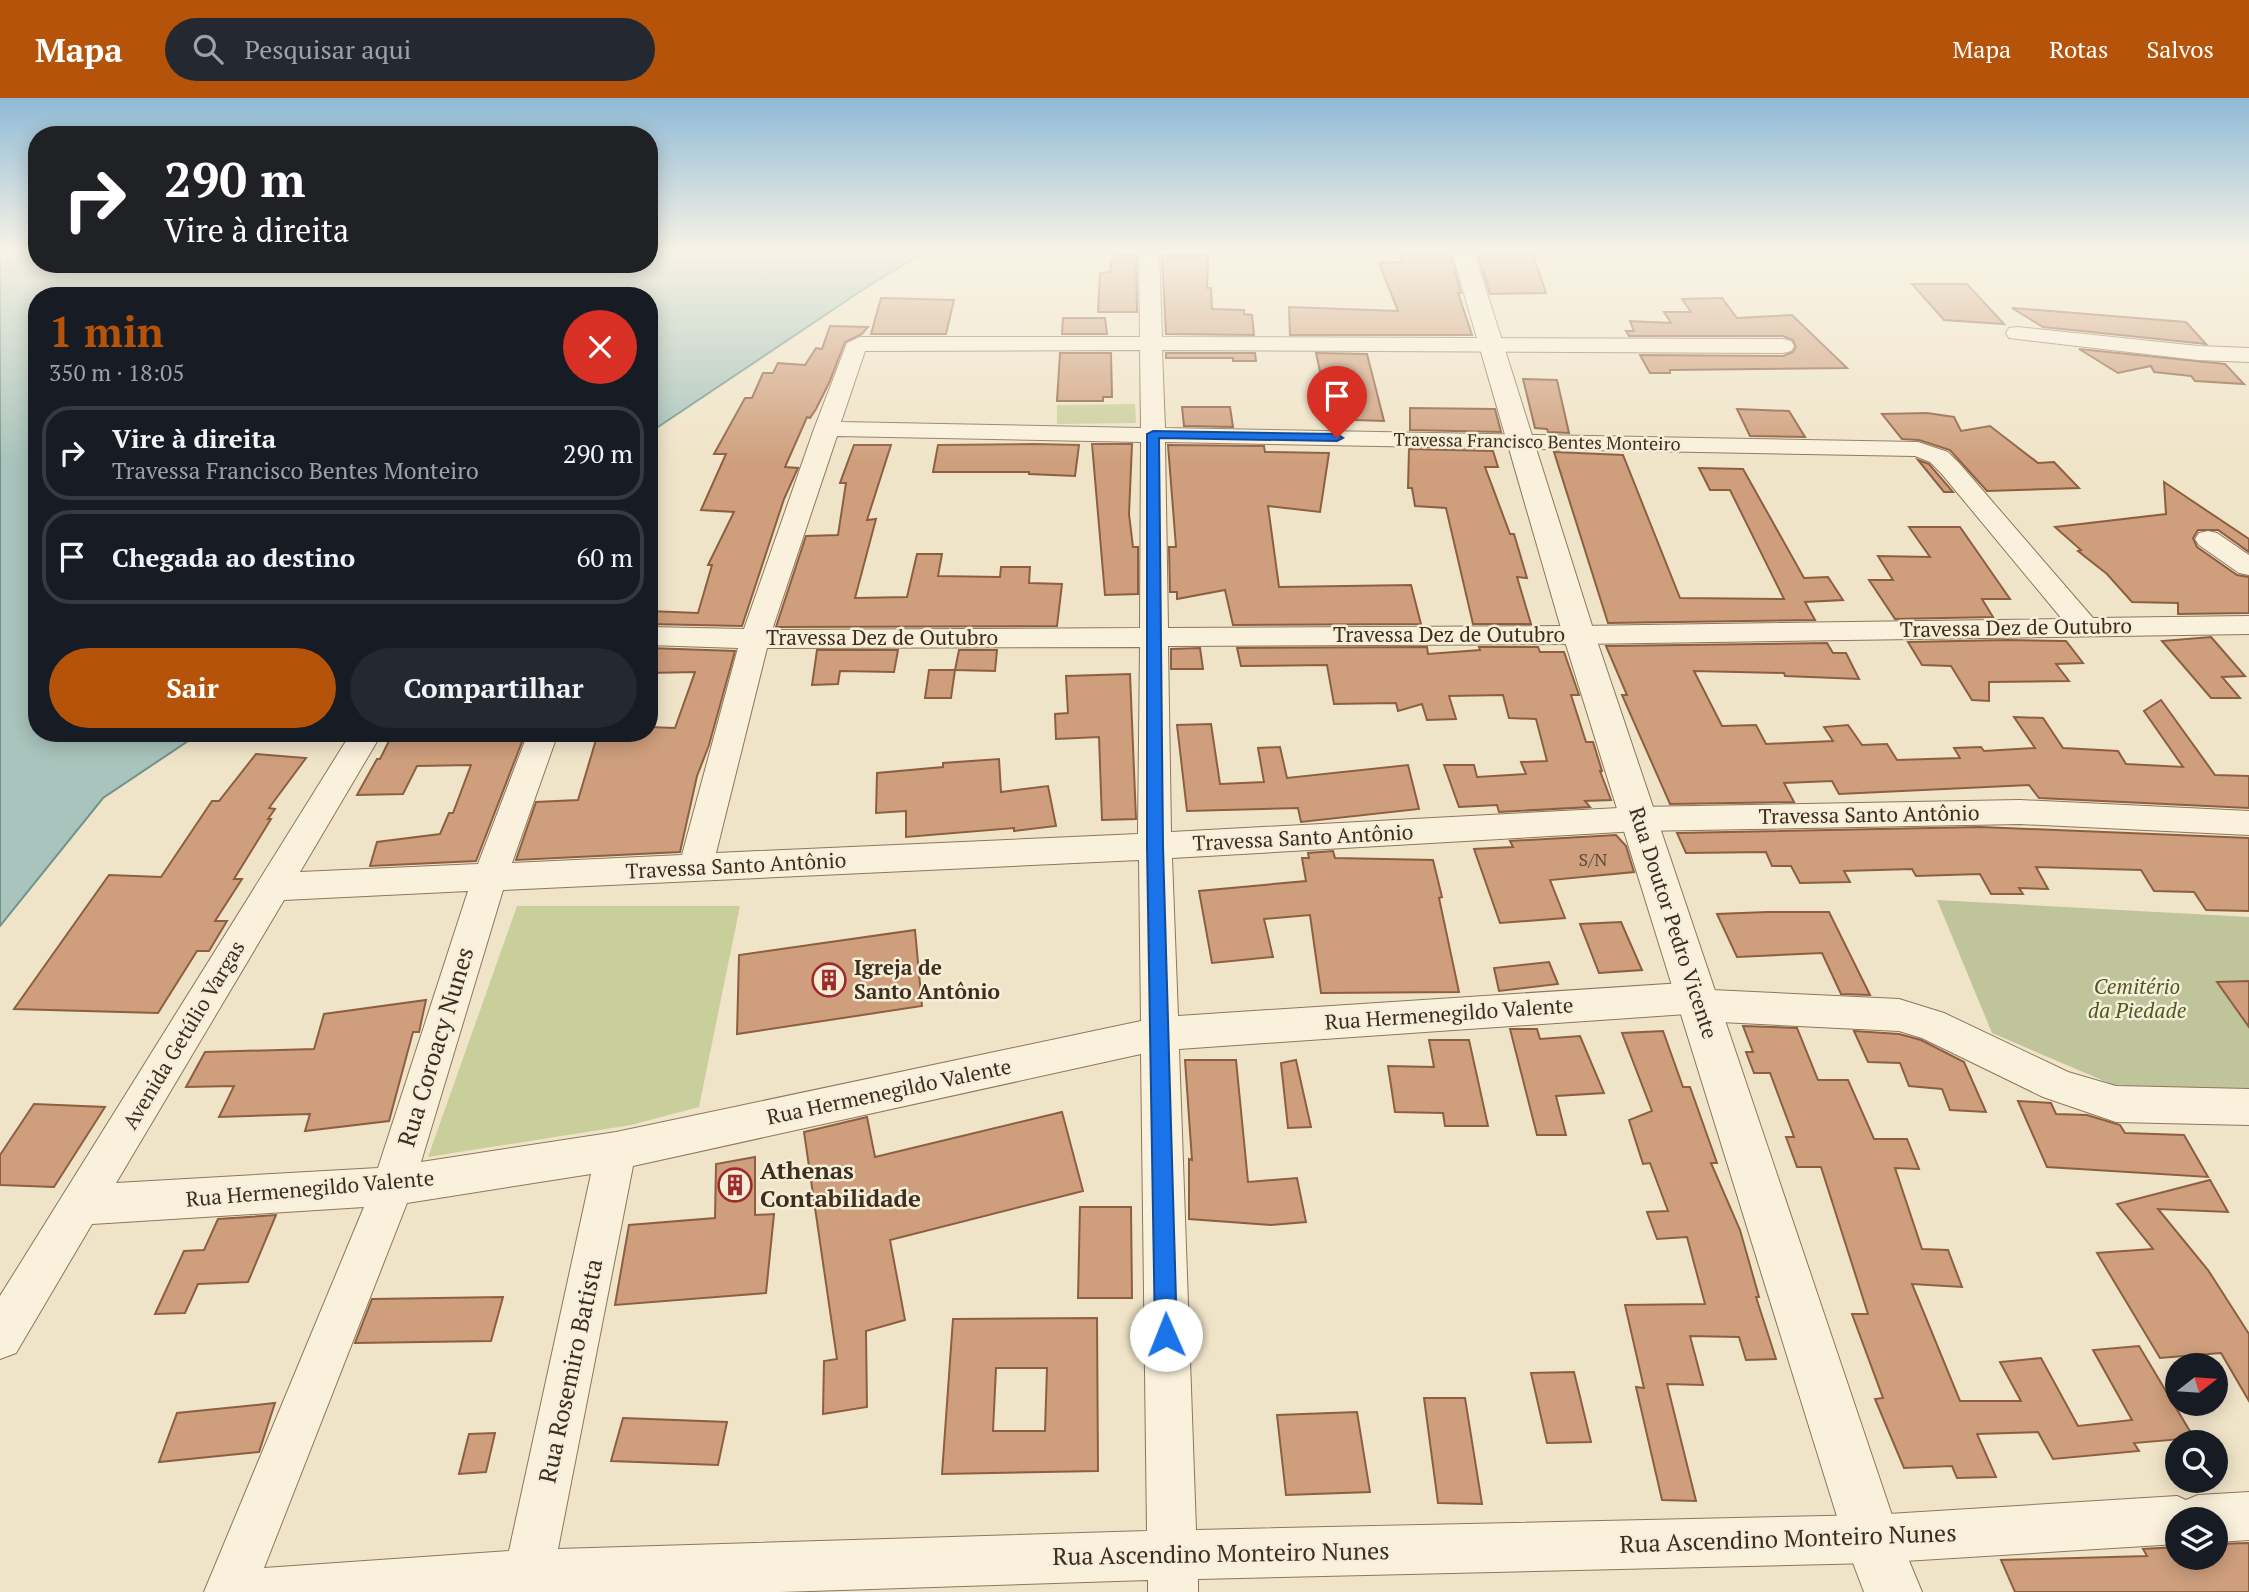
<!DOCTYPE html>
<html lang="pt">
<head>
<meta charset="utf-8">
<style>
  :root { --surface:#171b24; --page:#242831; --text:#f1f3f6; --muted:#9ea1a6; --line:#363941; --accent:#b45309 }
  body { margin:0; font-family:"PT Serif",serif; background:var(--page); color:var(--text); height:100vh; display:flex; flex-direction:column; font-size:26px; white-space:nowrap }
  * { box-sizing:border-box; margin:0 }
  p { font-size:23px; color:var(--muted) }
  .icon { flex:none; width:38px; height:38px; fill:none; stroke:currentColor; stroke-width:2; stroke-linecap:round; stroke-linejoin:round }
  .map { position:relative; flex:1; overflow:hidden }
  .sheet { position:absolute; left:28px; top:189px; width:630px; height:455px; display:flex; flex-direction:column; background:var(--surface); border-radius:28px; box-shadow:0 4px 18px #0003 }
  .sheet>* { flex:none }
  .hud { position:absolute; left:28px; top:28px; width:630px; height:147px; border-radius:28px; box-shadow:0 4px 18px #0003; background:#202124; color:#fff; overflow:hidden }
  .needle { width:46px; rotate:73deg }
  .controls { position:absolute; left:2165px; top:1255px; display:grid; gap:14px }
  .controls a { display:grid; place-items:center; width:63px; height:63px; border-radius:50%; background:var(--surface); box-shadow:0 4px 18px #0003; font-size:35px }
  .pin { position:absolute; display:grid; place-items:center; width:60px; height:60px; color:#fff; margin:-72px -30px; border-radius:50% 50% 50% 0; rotate:-45deg; box-shadow:0 0 7px #0007 }
  .pin .icon { rotate:45deg }
  .me { position:absolute; width:77px; margin:-38px; rotate:359deg; stroke-linejoin:round; filter:drop-shadow(0 0 5px #0008) }
  .turn { display:flex; align-items:center; gap:24px; height:147px; padding:0 21px; font-size:32px }
  .turn .icon { width:91px; height:91px; stroke-width:2.5 }
  .turn b { display:block; font-size:49px; line-height:60px }
  .round { display:grid; place-items:center; flex:none; width:74px; height:74px; border-radius:37px; background:var(--page) }
  .summary { display:flex; align-items:center; justify-content:space-between; height:119px; padding:0 21px }
  h1 { font-size:42px; font-weight:700; line-height:52px; color:var(--accent) }
  .button { display:flex; gap:14px; margin-top:auto; padding:14px 21px }
  .button a { flex:1; height:80px; border-radius:42px; background:var(--accent); color:#fff; font-size:28px; font-weight:700; line-height:80px; text-align:center }
  .button a+a { background:var(--page); color:var(--text) }
  ul { padding:0; list-style:none }
  li { display:flex; align-items:center; gap:21px; height:94px; margin:0 14px 10px; padding:0 7px; border:4px solid var(--line); border-radius:28px }
  li div { flex:1 }
  li b { display:block; font-size:26px }
  li em { font-style:normal }
  header { display:flex; align-items:center; gap:42px; box-sizing:border-box; height:98px; padding:0 35px; background:var(--accent); color:#fff }
  header strong { font-size:33px }
  nav { display:flex; gap:38px; margin-inline-start:auto; font-size:24px }
  .search { width:490px; height:63px; background:var(--page); display:flex; align-items:center; gap:18px; box-sizing:border-box; padding:0 24px; border-radius:38px; color:var(--muted); font-size:26px }
  .map>svg:first-child { display:block }
</style>
</head>
<body>
<header>
<strong>Mapa</strong>
<div class="search"><svg class="icon" aria-label="search" viewBox="0 0 24 24"><circle cx="10" cy="10" r="6"/><path d="M15 15l6 6"/></svg>Pesquisar aqui</div>
<nav><a>Mapa</a><a>Rotas</a><a>Salvos</a></nav>
</header>
<div class="map">
<svg width="2249" height="1494" viewBox="0 0 2249 1494">
  <rect width="100%" height="100%" fill="#f0e4c8"/>
  <g fill="#c9cf9b">
    <polygon points="1135,306 1136,325 1057,326 1057,307"/>
    <polygon points="517,808 740,808 699,1009 631,1027 428,1059"/>
  </g>
  <polygon fill="#bfc49a" points="1937,802 2249,819 2249,991 2118,989 1992,935"/>
  <polygon fill="#a9c4bc" stroke="#6f938a" stroke-width="2" points="0,154 37,154 37,166 649,166 649,154 925,154 870,187 649,335 649,198 37,198 37,635 200,635 103,700 0,828"/>
  <g fill="#cf9f7d" stroke="#8d5f41" stroke-width="2" fill-rule="evenodd">
    <polygon points="1399,154 1450,154 1461,195 1458,195 1472,237 1290,237 1289,209 1398,213 1379,165 1403,164"/>
    <polygon points="1477,154 1532,154 1546,195 1490,196"/>
    <polygon points="1113,156 1136,157 1137,214 1098,214 1100,175 1110,174"/>
    <polygon points="1162,158 1208,158 1207,190 1211,190 1212,211 1244,212 1244,216 1252,217 1254,237 1166,236"/>
    <polygon points="1912,186 1967,186 2004,226 1944,222"/>
    <polygon points="881,200 954,202 946,236 871,236"/>
    <polygon points="1722,200 1737,220 1792,217 1847,270 1670,272 1670,275 1650,275 1640,257 1783,258 1793,254 1796,249 1793,242 1783,238 1629,238 1626,233 1634,233 1630,223 1671,225 1664,214 1691,214 1682,201"/>
    <polygon points="2012,210 2186,224 2206,246 2043,229"/>
    <polygon points="1063,220 1105,220 1107,236 1062,236"/>
    <polygon points="830,228 868,229 862,236 845,244 829,285 816,311 810,320 807,319 785,369 798,370 784,401 742,528 649,526 649,513 698,515 712,467 708,467 734,414 701,412 726,356 714,356 745,300 752,300 763,275 773,275 778,265 805,267 816,250 822,251"/>
    <polygon points="2079,251 2225,266 2244,286 2195,283 2191,278 2154,274 2151,268 2118,275"/>
    <polygon points="1060,255 1111,255 1112,299 1103,299 1103,303 1057,303"/>
    <polygon points="1166,255 1255,255 1256,263 1233,263 1233,260 1166,260"/>
    <polygon points="1316,255 1367,256 1384,323 1355,322 1348,278 1321,278"/>
    <polygon points="1523,281 1557,282 1569,335 1548,334 1547,331 1535,330"/>
    <polygon points="1182,309 1230,309 1233,329 1184,328"/>
    <polygon points="1410,310 1495,311 1501,334 1410,332"/>
    <polygon points="1737,311 1789,313 1805,339 1750,338"/>
    <polygon points="1927,315 1954,319 1961,333 1990,328 2038,365 2054,364 2079,390 1987,393 1950,352 1919,342 1902,341 1882,316"/>
    <polygon points="1034,346 1079,347 1075,378 1029,376 1029,374 933,374 938,347"/>
    <polygon points="1092,346 1132,346 1129,416 1133,449 1138,449 1138,496 1105,497"/>
    <polygon points="854,347 891,347 867,422 876,421 855,500 907,499 917,456 942,456 938,478 1000,479 1001,469 1030,469 1029,485 1062,486 1057,528 776,529 806,438 838,437 846,385 840,385"/>
    <polygon points="1168,347 1264,348 1265,354 1329,355 1320,414 1268,408 1279,489 1411,487 1421,526 1233,527 1225,492 1177,501 1177,494 1170,494 1169,449 1176,449"/>
    <polygon points="1409,351 1493,353 1498,369 1485,369 1510,436 1514,436 1527,480 1517,479 1531,526 1473,526 1446,410 1415,408 1412,390 1408,390"/>
    <polygon points="1554,354 1623,357 1680,500 1784,501 1730,392 1710,392 1699,370 1743,371 1804,480 1828,479 1843,502 1805,504 1815,522 1608,525"/>
    <polygon points="1918,362 1929,366 1953,394 1944,394"/>
    <polygon points="2164,384 2249,441 2249,454 2218,432 2198,432 2193,440 2197,449 2237,477 2249,479 2249,515 2178,516 2178,505 2132,504 2107,476 2078,453 2081,452 2055,429 2166,416"/>
    <polygon points="1909,429 1960,429 2010,501 1982,501 1993,519 1895,521 1869,482 1893,482 1878,458 1930,459"/>
    <polygon points="2211,539 2245,578 2222,579 2240,600 2211,600 2162,543"/>
    <polygon points="2008,542 2066,543 2083,565 2056,566 2069,583 1989,584 1989,603 1972,602 1951,568 1922,567 1908,544"/>
    <polygon points="1827,545 1833,555 1846,555 1859,581 1785,578 1784,575 1694,573 1722,628 1756,627 1766,646 1833,643 1824,629 1848,627 1862,647 1887,646 1897,662 1960,660 1954,650 1981,649 1984,653 2035,650 2014,619 2043,620 2063,650 2118,653 2126,666 2183,669 2144,613 2161,602 2215,677 2249,678 2249,710 2039,700 2029,687 1839,696 1832,683 1784,685 1794,704 1670,706 1622,597 1627,597 1606,548"/>
    <polygon points="1427,549 1428,556 1480,552 1479,549 1538,549 1540,554 1564,554 1579,597 1571,597 1586,644 1593,644 1602,673 1600,673 1611,702 1585,703 1590,709 1499,714 1497,707 1459,709 1444,667 1474,667 1477,679 1526,676 1521,664 1547,663 1536,621 1509,620 1503,597 1449,598 1456,621 1427,622 1422,606 1398,613 1396,605 1334,606 1327,567 1241,568 1237,550"/>
    <polygon points="649,550 735,553 709,647 697,678 680,754 516,762 536,704 578,702 598,635 649,635 649,629 675,630 695,574 649,575"/>
    <polygon points="1200,550 1203,571 1171,571 1171,551"/>
    <polygon points="817,552 898,552 894,574 840,573 838,586 812,587"/>
    <polygon points="959,552 997,552 995,573 955,572"/>
    <polygon points="929,572 955,572 951,600 925,600"/>
    <polygon points="1130,576 1136,721 1102,722 1099,639 1056,641 1055,616 1068,615 1066,578"/>
    <polygon points="1211,626 1220,686 1264,684 1258,650 1280,649 1287,680 1408,667 1419,711 1301,724 1298,710 1187,713 1177,627"/>
    <polygon points="393,635 525,636 476,763 370,768 377,744 440,736 449,715 453,715 471,667 417,668 403,696 357,697 377,661 380,661"/>
    <polygon points="256,656 306,660 269,710 275,711 268,721 271,721 234,781 242,781 215,823 227,823 209,853 197,853 158,915 14,911 109,777 161,779 212,703 219,703"/>
    <polygon points="999,661 1001,694 1048,688 1056,728 1014,733 1014,730 906,739 906,713 876,715 877,675 943,669 943,665"/>
    <polygon points="1981,729 2249,740 2249,813 2206,812 2194,794 2154,793 2141,772 2036,769 2048,791 2019,790 2023,796 1991,796 1980,776 1916,778 1912,771 1844,773 1850,784 1800,785 1791,768 1772,768 1766,754 1686,755 1677,735"/>
    <polygon points="1616,737 1626,748 1634,774 1550,782 1565,820 1500,825 1474,751 1513,749 1510,743"/>
    <polygon points="1333,753 1335,760 1433,762 1442,799 1439,800 1459,894 1321,895 1310,817 1264,821 1273,859 1212,865 1199,793 1306,783 1302,760 1309,760 1308,755"/>
    <polygon points="1767,814 1829,814 1870,897 1841,896 1822,855 1737,859 1717,816"/>
    <polygon points="1621,824 1642,872 1599,875 1580,826"/>
    <polygon points="915,832 922,908 737,936 739,857"/>
    <polygon points="1549,864 1558,886 1499,893 1494,870"/>
    <polygon points="2249,883 2249,929 2217,884"/>
    <polygon points="426,902 419,934 413,934 389,1023 305,1033 310,1016 219,1019 234,988 186,989 205,954 314,951 324,916"/>
    <polygon points="1743,928 1797,930 1818,982 1848,982 1874,1041 1907,1041 1919,1071 1895,1070 1922,1151 1948,1152 1962,1189 1912,1186 1960,1303 2021,1303 2000,1264 2041,1260 2078,1328 2132,1322 2093,1252 2139,1248 2194,1340 2134,1345 2139,1353 2053,1361 2038,1334 1977,1336 1996,1379 1957,1380 1952,1368 1904,1370 1875,1301 1883,1300 1852,1216 1868,1216 1821,1069 1797,1069 1786,1039 1794,1039 1770,975 1754,975 1746,954 1753,954"/>
    <polygon points="1510,931 1537,931 1540,941 1580,938 1604,995 1556,998 1566,1037 1537,1037"/>
    <polygon points="1663,933 1683,989 1690,989 1717,1065 1711,1065 1740,1132 1759,1199 1756,1199 1776,1261 1746,1262 1739,1239 1690,1238 1703,1287 1667,1286 1696,1403 1662,1402 1636,1289 1644,1290 1625,1207 1705,1206 1687,1139 1657,1141 1647,1114 1668,1113 1650,1065 1643,1066 1629,1022 1652,1013 1622,935"/>
    <polygon points="1854,933 1899,936 1921,942 1964,964 1986,1014 1950,1012 1942,991 1909,988 1900,965 1868,964"/>
    <polygon points="1429,942 1469,942 1488,1028 1445,1028 1443,1015 1395,1014 1388,968 1434,969"/>
    <polygon points="1185,962 1236,962 1248,1084 1297,1080 1306,1124 1271,1127 1189,1121 1189,1061 1192,1062"/>
    <polygon points="1296,962 1311,1029 1288,1030 1281,965"/>
    <polygon points="2018,1003 2051,1005 2056,1016 2087,1017 2120,1027 2125,1035 2184,1037 2208,1079 2047,1069"/>
    <polygon points="34,1006 105,1009 54,1089 0,1087 0,1057"/>
    <polygon points="1062,1014 1083,1093 890,1142 905,1222 866,1233 867,1309 823,1316 824,1263 837,1261 804,1034 867,1019 875,1059"/>
    <polygon points="755,1059 755,1117 774,1116 766,1195 615,1207 629,1127 715,1120 716,1066"/>
    <polygon points="2210,1082 2228,1114 2158,1111 2208,1172 2249,1236 2249,1303 2221,1255 2160,1260 2097,1155 2153,1151 2117,1106"/>
    <polygon points="1080,1109 1131,1109 1132,1200 1078,1200"/>
    <polygon points="276,1117 248,1184 198,1186 185,1215 155,1216 184,1153 204,1152 218,1121"/>
    <polygon points="503,1199 491,1243 355,1245 372,1201"/>
    <path d="M1097,1220l1,153 -156,3 11,-155zM996,1270h51l-2,63h-52z"/>
    <polygon points="1574,1274 1591,1344 1547,1345 1531,1275"/>
    <polygon points="1424,1300 1465,1300 1482,1406 1438,1405"/>
    <polygon points="275,1305 259,1354 159,1364 177,1315"/>
    <polygon points="1357,1314 1370,1394 1286,1397 1277,1317"/>
    <polygon points="623,1320 727,1324 718,1367 611,1363"/>
    <polygon points="495,1335 486,1374 459,1376 469,1336"/>
    <polygon points="2249,1445 2249,1494 2015,1494 2001,1462 2147,1458 2143,1451 2177,1449 2177,1460 2216,1460 2216,1446"/>
  </g>
  <g fill="none" stroke-linecap="round" stroke-linejoin="round">
    <defs>
      <g id="minor">
        <path d="M1139,154h20l3,85 621,2 8,2 3,5 -3,5 -8,2 -621,-3 3,78 753,14 30,10 11,11 134,155 156,-2v18l-670,10 -411,2 3,186 467,-25 382,-7 229,11v24l-229,-11 -382,7 -466,27 6,158 520,-34 14,8 187,9 45,14 124,59 48,14 133,3v36l-133,-3 -73,-25 -121,-59 -23,-7 -198,-10 -14,-7 -508,35 17,481 676,-15 305,-19 9,4 12,-5 51,-3v48l-33,2v-23h-39v25l-305,19 -674,16v13h-50v-12l-368,12h-576l160,-385 -272,17 -76,129 -16,6v-63l351,-563h31l-82,139 178,-8 50,-131h30l-46,130 170,-8 56,-207 -89,-3v-18l95,2 70,-200 33,-86 13,-6h280zM1140,252l1,78 -300,-6 24,-71zM837,338l304,6 -1,186 -368,2zM1165,344l750,14 15,6 11,11 121,146 -483,7 -411,2zM1140,549l-2,187 -422,19 51,-205zM1139,762l2,161 -525,111 -195,30 82,-272zM468,793l-90,277 -262,15 168,-283zM1141,956l6,477 -589,18 75,-383zM591,1076l-82,377 -245,17 143,-365z"/>
        <polygon points="2017,229 2198,248 2249,250 2249,264 2198,262 2009,240 2006,235 2009,230"/>
        <polygon points="2208,433 2217,435 2249,457 2249,477 2239,475 2199,447 2195,441 2199,435"/>
      </g>
      <polygon id="tertiary" points="1452,154 1474,154 1595,537 1900,1441 1922,1494 1864,1494 1844,1441 1563,537"/>
    </defs>
    <use href="#minor" stroke="#8d765c" stroke-width="2"/>
    <use href="#tertiary" stroke="#8d765c" stroke-width="2"/>
    <use href="#minor" fill="#faf1dc" fill-rule="evenodd"/>
    <use href="#tertiary" fill="#faf1dc" fill-rule="evenodd"/>
  </g>
  <linearGradient id="sky" x2="0" y2="1"><stop stop-color="#8fbad6"/><stop offset="0.42" stop-color="#f8f3e6"/><stop offset="1" stop-color="#f8f3e6" stop-opacity="0"/></linearGradient>
  <rect width="2249" height="363" fill="url(#sky)"/>
  <polygon fill="#1a73e8" stroke="#114b97" stroke-width="2" points="1153,333 1337,336 1343,340 1337,343 1159,340 1163,748 1177,1237 1174,1245 1166,1248 1159,1245 1155,1237 1147,748 1147,336"/>
  <defs>
    <symbol id="building-ring" viewBox="-11 -11 22 22"><circle r="9.5" fill="#f7eed8" stroke="#9e2a2b" stroke-width="1.5"/><path d="M-4-6H4V6H1V3H-1V6H-4ZM-2.5-4.3h1.7v1.8h-1.7ZM.8-4.3h1.7v1.8H.8ZM-2.5-1h1.7V.8h-1.7ZM.8-1h1.7V.8H.8Z" fill="#9e2a2b"/></symbol>
  </defs>
  <g fill-rule="evenodd">
    <use href="#building-ring" x="810" y="863" width="38" height="38"/>
    <use href="#building-ring" x="716" y="1068" width="38" height="38"/>
  </g>
  <g text-anchor="middle" stroke-width="5" stroke-linejoin="round" paint-order="stroke">
    <g font-size="18" fill="#3d2e20" stroke="#f7eed8">
      <text transform="translate(1537 344) rotate(1)" y="6">Travessa Francisco Bentes Monteiro</text>
    </g>
    <g font-size="18" fill="#624a37">
      <text x="1593" y="768">S/N</text>
    </g>
    <g font-size="21" fill="#3d2e20" stroke="#f7eed8">
      <text transform="translate(2016 530) rotate(-1)" y="7">Travessa Dez de Outubro</text>
      <text x="1449" y="544">Travessa Dez de Outubro</text>
      <text x="882" y="547">Travessa Dez de Outubro</text>
      <text transform="translate(1869 717) rotate(-1)" y="7">Travessa Santo Antônio</text>
      <text transform="translate(1303 740) rotate(-3)" y="7">Travessa Santo Antônio</text>
      <text transform="translate(736 768) rotate(-3)" y="7">Travessa Santo Antônio</text>
      <text transform="translate(1673 825) rotate(72)" y="7">Rua Doutor Pedro Vicente</text>
      <text transform="translate(1449 916) rotate(-4)" y="7">Rua Hermenegildo Valente</text>
      <text transform="translate(184 937) rotate(-59)" y="7">Avenida Getúlio Vargas</text>
      <text transform="translate(889 994) rotate(-12)" y="7">Rua Hermenegildo Valente</text>
      <text transform="translate(310 1091) rotate(-5)" y="7">Rua Hermenegildo Valente</text>
    </g>
    <g font-size="21" font-weight="bold" fill="#3d2e20" stroke="#f7eed8" text-anchor="start">
      <text x="854" y="877">Igreja de<tspan x="854" dy="24">Santo Antônio</tspan></text>
    </g>
    <g font-size="21" font-style="italic" fill="#4d5a26" stroke="#f7eed8">
      <text x="2137" y="896">Cemitério<tspan x="2137" dy="24">da Piedade</tspan></text>
    </g>
    <g font-size="24" fill="#3d2e20" stroke="#f7eed8">
      <text transform="translate(436 949) rotate(-73)" y="8">Rua Coroacy Nunes</text>
      <text transform="translate(571 1273) rotate(-78)" y="8">Rua Rosemiro Batista</text>
      <text transform="translate(1788 1441) rotate(-2)" y="8">Rua Ascendino Monteiro Nunes</text>
      <text transform="translate(1221 1456) rotate(-1)" y="8">Rua Ascendino Monteiro Nunes</text>
    </g>
    <g font-size="24" font-weight="bold" fill="#3d2e20" stroke="#f7eed8" text-anchor="start">
      <text x="760" y="1081">Athenas<tspan x="760" dy="28">Contabilidade</tspan></text>
    </g>
  </g>
</svg>
<div class="controls">
<a><svg class="needle" viewBox="-14 -14 28 28"><path d="M0-13l5 13h-10z" fill="#e53935"/><path d="M0 13l5-13h-10z" fill="#9ea1a6"/></svg></a>
<a><svg class="icon" aria-label="search" viewBox="0 0 24 24"><circle cx="10" cy="10" r="6"/><path d="M15 15l6 6"/></svg></a>
<a><svg class="icon" aria-label="layers" viewBox="0 0 24 24"><path d="M12 4l9 5-9 5-9-5zM3 14l9 5 9-5"/></svg></a>
</div>
<div class="pin" style="left:1337px;top:340px;background:#d93025"><svg class="icon" aria-label="arrive" viewBox="0 0 24 24"><path d="M6 21V4h12l-3 4 3 4H6"/></svg></div>
<svg class="me" style="left:1166px;top:1237px" viewBox="-20 -20 40 40"><circle r="19" fill="#fff"/><path d="M0-13L10 11 0 6-10 11z" fill="#1a73e8"/></svg>
<div class="hud">
<div class="turn"><svg class="icon" aria-label="right" viewBox="0 0 24 24"><path d="M7 20v-9h11M14 6l5 5-5 5"/></svg><div><b>290 m</b>Vire à direita</div></div>
</div>
<section class="sheet">
<div class="summary"><div><h1>1 min</h1><p>350 m · 18:05</p></div><a class="round" style="background:#d93025;color:#fff"><svg class="icon" aria-label="close" viewBox="0 0 24 24"><path d="M6 6l12 12M18 6L6 18"/></svg></a></div>
<ul>
<li><svg class="icon" aria-label="right" viewBox="0 0 24 24"><path d="M7 20v-9h11M14 6l5 5-5 5"/></svg><div><b>Vire à direita</b><p>Travessa Francisco Bentes Monteiro</p></div><em>290 m</em></li>
<li><svg class="icon" aria-label="arrive" viewBox="0 0 24 24"><path d="M6 21V4h12l-3 4 3 4H6"/></svg><div><b>Chegada ao destino</b></div><em>60 m</em></li>
</ul>
<div class="button"><a>Sair</a><a>Compartilhar</a></div>
</section>
</div>
</body>
</html>
